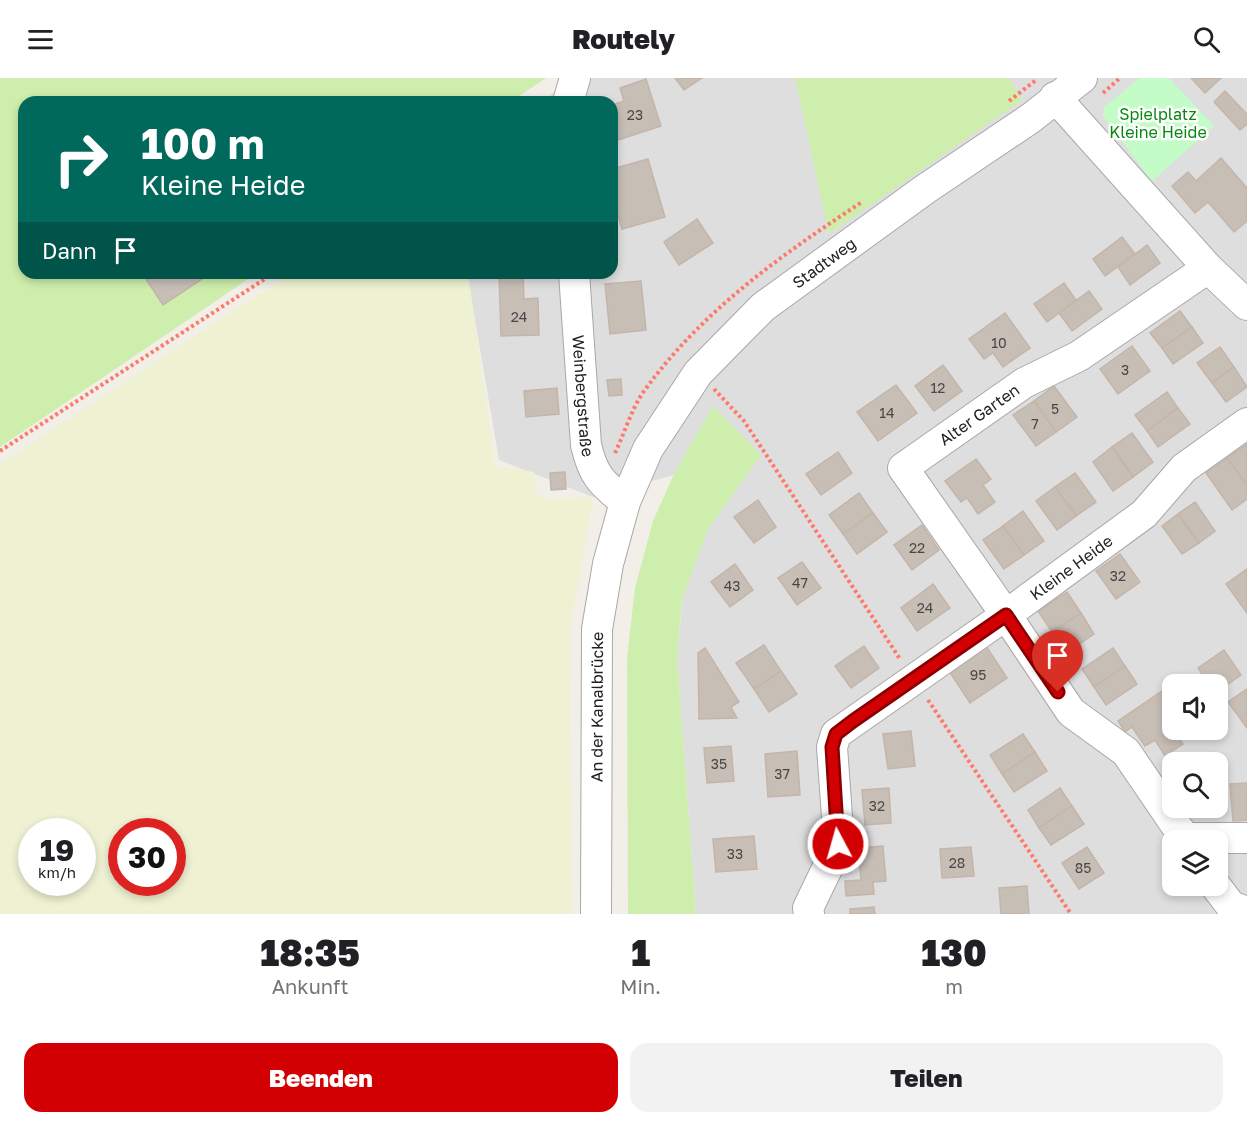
<!DOCTYPE html>
<html lang="de">
<head>
<meta charset="utf-8">
<style>
  :root { --surface:#fff; --page:#f2f2f2; --text:#202124; --muted:#757577; --accent:#d20002 }
  body { margin:0; font-family:"Golos Text",sans-serif; background:var(--page); color:var(--text); height:100vh; display:flex; flex-direction:column; font-size:22px; white-space:nowrap }
  * { box-sizing:border-box; margin:0 }
  p { font-size:20px; color:var(--muted) }
  .icon { flex:none; width:33px; height:33px; fill:none; stroke:currentColor; stroke-width:2; stroke-linecap:round; stroke-linejoin:round }
  .map { position:relative; height:836px; overflow:hidden }
  .sheet { display:flex; flex-direction:column; background:var(--surface); flex:1 }
  .sheet>* { flex:none }
  .top-card { position:absolute; left:18px; top:18px; width:600px; height:183px; border-radius:18px; box-shadow:0 3px 9px #0003; background:#00695c; color:#fff; overflow:hidden }
  .tools { position:absolute; left:1162px; top:596px; display:grid; gap:12px }
  .tools a { display:grid; place-items:center; width:66px; height:66px; border-radius:12px; background:var(--surface); box-shadow:0 3px 9px #0003; font-size:30px }
  .speed { position:absolute; left:18px; top:740px; display:flex; gap:12px; font-size:30px; font-weight:700; text-align:center }
  .speed>* { display:grid; place-content:center; width:78px; height:78px; border-radius:50%; background:var(--surface); box-shadow:0 3px 9px #0003; line-height:1 }
  .speed small { font-size:15px; font-weight:400 }
  .speed .limit { border:9px solid #d22; background:#fff; color:#111 }
  .pin { position:absolute; display:grid; place-items:center; width:51px; height:51px; color:#fff; margin:-62px -26px; border-radius:50% 50% 50% 0; rotate:-45deg; box-shadow:0 0 6px #0007 }
  .pin .icon { rotate:45deg }
  .me { position:absolute; width:66px; margin:-33px; rotate:354deg; stroke-linejoin:round; filter:drop-shadow(0 0 4px #0008) }
  .turn { display:flex; align-items:center; gap:21px; height:126px; padding:0 24px; font-size:27px }
  .turn .icon { width:78px; height:78px; stroke-width:2.5 }
  .turn b { display:block; font-size:42px; line-height:51px }
  .then { display:flex; align-items:center; height:57px; padding:0 24px; background:#0003; gap:12px; font-size:22px }
  .eta { display:flex; justify-content:space-evenly; align-items:center; height:102px; text-align:center }
  .eta b { font-size:36px; font-weight:800; line-height:42px }
  .primary-button { display:flex; gap:12px; margin-top:auto; padding:12px 24px }
  .primary-button a { flex:1; height:69px; border-radius:18px; background:var(--accent); color:#fff; font-size:24px; font-weight:800; line-height:69px; text-align:center }
  .primary-button a+a { background:var(--page); color:var(--text) }
  header { display:flex; justify-content:space-between; align-items:center; height:78px; padding:0 24px; background:var(--surface); font-size:27px; font-weight:800 }
  .map>svg:first-child { display:block }
</style>
</head>
<body>
<header><svg class="icon" aria-label="menu" viewBox="0 0 24 24"><path d="M4 6h16M4 12h16M4 18h16"/></svg>Routely<svg class="icon" aria-label="search" viewBox="0 0 24 24"><circle cx="10" cy="10" r="6"/><path d="M15 15l6 6"/></svg></header>
<div class="map">
<svg width="1247" height="836" viewBox="0 0 1247 836">
  <rect width="100%" height="100%" fill="#f2eee8"/>
  <path fill="#dfdede" fill-rule="evenodd" d="M579,0h668v836h-551l-19,-256 11,-121 -14,-62 -81,22 -94,-37 -32,-187h145v-171h-73zM1173,606h45v45h-45zM1173,684h45v45h-45zM1173,762h45v45h-45z"/>
  <path fill="#eff1d3" fill-rule="evenodd" d="M291,195h177l27,193 39,6 3,23 11,4 45,-2 -24,138 3,279h-572v-450zM32,753h50v51h-50zM122,753h50v51h-50z"/>
  <g fill="#cdeeac">
    <polygon points="0,0 546,0 510,24 24,24 24,195 257,195 0,369"/>
    <polygon points="795,0 1009,0 1022,22 829,156"/>
    <polygon points="713,328 761,377 708,451 682,521 677,580 696,836 628,836 627,580 635,510 653,443 674,396"/>
  </g>
  <polygon fill="#c4fcc8" points="1140,0 1169,0 1214,48 1152,103 1103,38 1104,29"/>
  <g fill="#c7beb6" stroke="#c5b5a9" stroke-width="1.5">
    <polygon points="675,0 702,0 684,12"/>
    <polygon points="1191,0 1221,0 1205,15"/>
    <polygon points="646,1 661,48 612,64 612,27 624,23 620,10"/>
    <polygon points="1225,13 1247,36 1247,46 1240,52 1214,24"/>
    <polygon points="1221,80 1247,110 1247,143 1234,154 1208,124 1195,135 1172,108 1188,94 1196,103"/>
    <polygon points="648,81 665,139 622,151 612,117 612,91"/>
    <polygon points="697,141 713,165 679,187 664,164"/>
    <polygon points="1122,159 1135,176 1105,198 1093,181"/>
    <polygon points="1147,167 1160,185 1130,207 1118,189"/>
    <polygon points="150,195 209,195 210,196 163,227 144,198"/>
    <polygon points="499,195 523,195 524,221 538,220 539,257 501,258"/>
    <polygon points="641,203 646,252 610,256 605,206"/>
    <polygon points="1064,205 1076,222 1047,244 1034,226"/>
    <polygon points="1089,213 1102,231 1072,253 1059,235"/>
    <polygon points="1180,233 1192,249 1162,270 1150,255"/>
    <polygon points="1005,235 1030,270 1003,289 993,275 984,281 969,261"/>
    <polygon points="1192,249 1203,265 1173,286 1162,270"/>
    <polygon points="1132,268 1150,293 1118,316 1100,291"/>
    <polygon points="1220,269 1234,289 1212,305 1197,285"/>
    <polygon points="943,287 962,313 934,333 915,308"/>
    <polygon points="1234,289 1247,309 1226,324 1212,305"/>
    <polygon points="621,301 622,317 609,318 607,302"/>
    <polygon points="896,307 917,335 878,363 857,334"/>
    <polygon points="1054,308 1077,339 1056,354 1034,323"/>
    <polygon points="557,310 559,336 526,339 524,313"/>
    <polygon points="1167,314 1178,330 1147,353 1135,337"/>
    <polygon points="1034,323 1056,354 1036,368 1013,337"/>
    <polygon points="1178,330 1190,346 1158,369 1147,353"/>
    <polygon points="1132,355 1153,384 1133,399 1112,369"/>
    <polygon points="1247,366 1247,407 1227,380"/>
    <polygon points="1112,369 1133,399 1113,413 1093,384"/>
    <polygon points="838,374 852,395 821,417 806,396"/>
    <polygon points="1227,380 1247,407 1247,421 1232,432 1206,395"/>
    <polygon points="976,381 991,401 983,407 995,424 978,436 967,420 961,424 945,403"/>
    <polygon points="565,394 566,411 551,412 550,395"/>
    <polygon points="1075,395 1096,424 1076,438 1055,409"/>
    <polygon points="1055,409 1076,438 1057,452 1036,423"/>
    <polygon points="859,415 873,435 843,456 829,437"/>
    <polygon points="758,422 776,449 754,465 734,439"/>
    <polygon points="1195,424 1215,453 1199,465 1178,436"/>
    <polygon points="1023,433 1044,463 1024,477 1003,448"/>
    <polygon points="873,435 887,454 857,476 843,456"/>
    <polygon points="1178,436 1199,465 1182,476 1162,448"/>
    <polygon points="922,447 939,472 912,492 894,467"/>
    <polygon points="1003,448 1024,477 1004,491 983,462"/>
    <polygon points="1120,476 1140,504 1116,521 1096,493"/>
    <polygon points="802,484 821,510 797,527 778,500"/>
    <polygon points="735,486 753,512 730,529 711,504"/>
    <polygon points="1247,491 1247,535 1226,506"/>
    <polygon points="933,506 950,530 917,553 901,530"/>
    <polygon points="1067,514 1081,535 1052,554 1038,533"/>
    <polygon points="1081,535 1094,556 1066,575 1052,554"/>
    <polygon points="764,567 781,593 754,611 736,585"/>
    <polygon points="864,568 879,590 851,610 835,588"/>
    <polygon points="986,568 1007,600 970,625 949,593"/>
    <polygon points="705,570 739,624 731,629 737,640 699,641 698,575"/>
    <polygon points="1113,570 1125,588 1094,609 1082,591"/>
    <polygon points="1224,572 1241,597 1218,613 1218,606 1209,606 1198,590"/>
    <polygon points="1125,588 1137,606 1106,627 1094,609"/>
    <polygon points="781,593 797,616 769,634 754,611"/>
    <polygon points="1247,611 1247,650 1228,624"/>
    <polygon points="1162,613 1173,630 1173,638 1167,642 1183,666 1165,678 1155,662 1145,668 1132,649 1125,654 1118,643"/>
    <polygon points="911,653 915,688 888,691 883,656"/>
    <polygon points="1023,656 1035,674 1002,696 990,677"/>
    <polygon points="731,668 734,703 707,705 704,670"/>
    <polygon points="797,673 800,717 768,719 765,676"/>
    <polygon points="1035,674 1047,693 1014,714 1002,696"/>
    <polygon points="1173,692 1173,712 1164,698"/>
    <polygon points="1247,705 1247,742 1233,743 1230,706"/>
    <polygon points="889,710 891,745 865,747 862,712"/>
    <polygon points="1060,710 1072,728 1039,750 1028,732"/>
    <polygon points="1072,728 1084,746 1051,767 1039,750"/>
    <polygon points="754,758 757,791 716,794 713,761"/>
    <polygon points="883,768 886,803 873,804 874,816 846,818 845,803 861,802 858,770"/>
    <polygon points="971,769 974,798 942,800 940,771"/>
    <polygon points="1087,769 1104,795 1079,811 1062,785"/>
    <polygon points="1027,808 1029,836 1001,836 999,810"/>
    <polygon points="874,829 875,836 850,836 850,831"/>
  </g>
  <g fill="none" stroke-linecap="round" stroke-linejoin="round">
    <defs>
      <g id="minor">
        <polyline points="1055,19 1208,190 1247,227"/>
        <polyline points="568,24 575,0"/>
        <path id="s1" d="M574,195l12,172c7,30 15,38 39,57"/>
        <polyline points="1185,760 1247,760"/>
        <path id="s2" d="M1186,762l-60,-88 -55,-40 -65,-97 138,-101 40,-46 63,-45"/>
        <polyline points="1215,807 1231,828 1247,834"/>
        <path id="s3" d="M596,836l1,-285 11,-65 17,-62 23,-53 50,-76 65,-66 161,-117 107,-72 51,-40"/>
        <path id="s4" d="M809,836l-1,-6 31,-64 -7,-97 4,-13 170,-119 -103,-147 121,-85 55,-27 129,-88"/>
      </g>
    </defs>
    <use href="#minor" stroke="#a8a8a8" stroke-width="32"/>
    <g stroke="#ff796b" stroke-width="4" stroke-dasharray="3 3" stroke-linecap="butt">
      <polyline points="1103,15 1120,0"/>
      <polyline points="1009,23 1036,2"/>
      <polyline points="714,311 744,343 900,581"/>
      <polyline points="0,373 274,195"/>
      <path d="M615,375c9,-19 16,-42 27,-59 58,-82 138,-138 220,-192"/>
      <polyline points="928,622 1071,836"/>
    </g>
    <use href="#minor" stroke="#fff" stroke-width="30"/>
  </g>
  <g fill="none" stroke-linecap="round" stroke-linejoin="round">
    <defs>
      <polyline id="route" points="838,766 832,669 836,656 853,643 1006,537 1058,614"/>
    </defs>
    <use href="#route" stroke="#880001" stroke-width="15"/>
    <use href="#route" stroke="#d20002" stroke-width="10"/>
  </g>
  <g text-anchor="middle" stroke-width="5" stroke-linejoin="round" paint-order="stroke">
    <g font-size="14" fill="#4a4846">
      <text x="635" y="42">23</text>
      <text x="519" y="244">24</text>
      <text x="999" y="270">10</text>
      <text x="1125" y="297">3</text>
      <text x="938" y="315">12</text>
      <text x="1055" y="336">5</text>
      <text x="887" y="340">14</text>
      <text x="1035" y="351">7</text>
      <text x="917" y="475">22</text>
      <text x="1118" y="503">32</text>
      <text x="800" y="510">47</text>
      <text x="732" y="513">43</text>
      <text x="925" y="535">24</text>
      <text x="978" y="602">95</text>
      <text x="719" y="691">35</text>
      <text x="782" y="701">37</text>
      <text x="877" y="733">32</text>
      <text x="735" y="781">33</text>
      <text x="957" y="790">28</text>
      <text x="1083" y="795">85</text>
    </g>
    <g font-size="16" fill="#068810" stroke="#fff">
      <text x="1158" y="42">Spielplatz<tspan x="1158" dy="18">Kleine Heide</tspan></text>
    </g>
    <g font-size="16" fill="#212121" stroke="#fff">
      <text dy="6" stroke="none"><textPath href="#s3" startOffset="732">Stadtweg</textPath></text>
      <text dy="6" stroke="none"><textPath href="#s1" startOffset="123">Weinbergstraße</textPath></text>
      <text dy="6" stroke="none"><textPath href="#s4" startOffset="668">Alter Garten</textPath></text>
      <text dy="6" stroke="none"><textPath href="#s2" startOffset="372">Kleine Heide</textPath></text>
      <text dy="6" stroke="none"><textPath href="#s3" startOffset="207">An der Kanalbrücke</textPath></text>
    </g>
  </g>
</svg>
<div class="tools">
<a><svg class="icon" aria-label="sound" viewBox="0 0 24 24"><path d="M4 9h4l5-4v14l-5-4H4zM17 9q2 3 0 6"/></svg></a>
<a><svg class="icon" aria-label="search" viewBox="0 0 24 24"><circle cx="10" cy="10" r="6"/><path d="M15 15l6 6"/></svg></a>
<a><svg class="icon" aria-label="layers" viewBox="0 0 24 24"><path d="M12 4l9 5-9 5-9-5zM3 14l9 5 9-5"/></svg></a>
</div>
<div class="speed"><div>19<small>km/h</small></div><div class="limit">30</div></div>
<div class="pin" style="left:1058px;top:614px;background:#d93025"><svg class="icon" aria-label="arrive" viewBox="0 0 24 24"><path d="M6 21V4h12l-3 4 3 4H6"/></svg></div>
<svg class="me" style="left:838px;top:766px" viewBox="-20 -20 40 40"><circle r="17" fill="#d20002" stroke="#fff" stroke-width="3"/><path d="M0-11L8 9 0 5-8 9z" fill="#fff"/></svg>
<div class="top-card">
<div class="turn"><svg class="icon" aria-label="right" viewBox="0 0 24 24"><path d="M7 20v-9h11M14 6l5 5-5 5"/></svg><div><b>100 m</b>Kleine Heide</div></div>
<div class="then">Dann<svg class="icon" aria-label="arrive" viewBox="0 0 24 24"><path d="M6 21V4h12l-3 4 3 4H6"/></svg></div>
</div>
</div>
<section class="sheet">
<div class="eta">
<div><b>18:35</b><p>Ankunft</p></div>
<div><b>1</b><p>Min.</p></div>
<div><b>130</b><p>m</p></div>
</div>
<div class="primary-button"><a>Beenden</a><a>Teilen</a></div>
</section>
</body>
</html>
